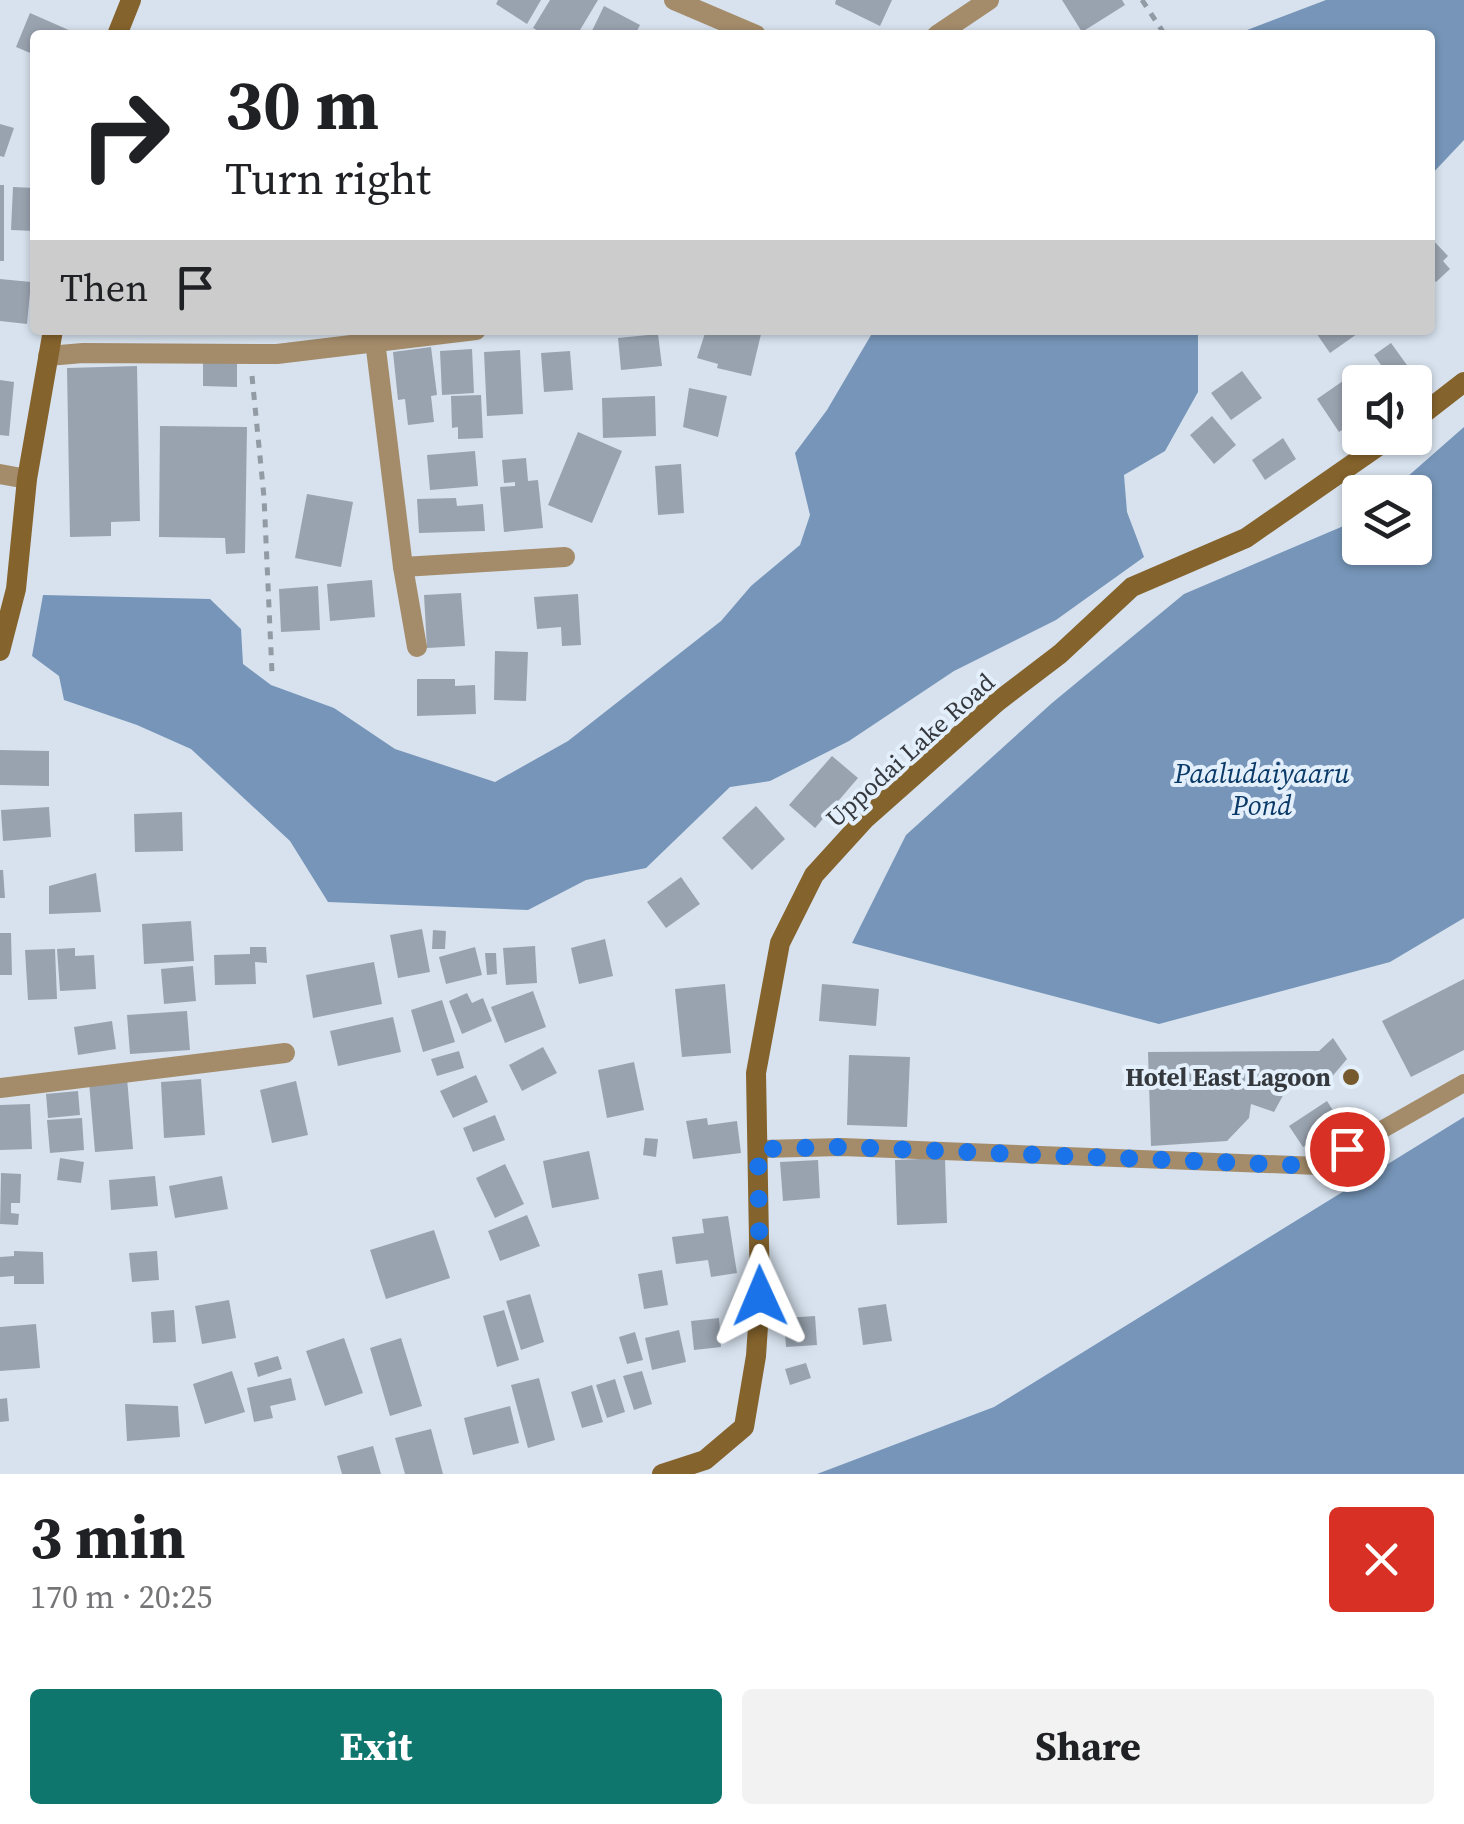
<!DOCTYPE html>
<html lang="en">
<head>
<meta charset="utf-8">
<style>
  :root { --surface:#fff; --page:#f2f2f2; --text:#202124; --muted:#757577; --accent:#0f766e }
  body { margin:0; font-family:"Source Serif 4",serif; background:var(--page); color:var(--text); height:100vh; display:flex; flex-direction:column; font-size:38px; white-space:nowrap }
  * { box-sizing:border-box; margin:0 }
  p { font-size:32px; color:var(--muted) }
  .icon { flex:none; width:55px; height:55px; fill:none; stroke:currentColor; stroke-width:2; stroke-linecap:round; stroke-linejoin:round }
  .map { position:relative; height:1474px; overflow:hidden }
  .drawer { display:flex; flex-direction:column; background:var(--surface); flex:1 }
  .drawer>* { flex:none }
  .hud { position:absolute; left:30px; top:30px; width:1405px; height:305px; border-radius:10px; box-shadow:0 2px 8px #0004; background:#fff; color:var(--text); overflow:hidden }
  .buttons { position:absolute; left:1342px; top:365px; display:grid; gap:20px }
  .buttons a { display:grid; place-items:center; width:90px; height:90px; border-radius:10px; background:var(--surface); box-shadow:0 2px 8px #0004; font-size:50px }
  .pin { position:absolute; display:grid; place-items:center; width:85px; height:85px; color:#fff; margin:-42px; border:5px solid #fff; border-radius:50%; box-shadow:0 2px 10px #0007 }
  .me { position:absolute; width:110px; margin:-55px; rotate:359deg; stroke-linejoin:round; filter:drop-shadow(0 0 8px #0008) }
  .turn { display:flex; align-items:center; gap:35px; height:210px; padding:0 30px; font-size:45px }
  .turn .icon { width:130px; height:130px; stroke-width:2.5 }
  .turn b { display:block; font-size:70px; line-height:85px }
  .then { display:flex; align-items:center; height:95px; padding:0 30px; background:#0003; gap:20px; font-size:38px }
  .round { display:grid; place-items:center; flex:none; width:105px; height:105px; border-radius:10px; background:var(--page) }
  .head { display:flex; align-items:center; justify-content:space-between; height:170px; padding:0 30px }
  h1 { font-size:60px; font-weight:700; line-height:75px }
  .action { display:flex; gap:20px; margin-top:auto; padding:20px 30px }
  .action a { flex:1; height:115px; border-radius:10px; background:var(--accent); color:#fff; font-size:40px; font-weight:700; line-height:115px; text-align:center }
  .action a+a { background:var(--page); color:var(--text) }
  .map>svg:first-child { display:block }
</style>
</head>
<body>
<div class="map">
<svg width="1464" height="1474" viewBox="0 0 1464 1474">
  <rect width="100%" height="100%" fill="#d7e2ee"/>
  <g fill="#7695b8">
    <polygon points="1326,0 1464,0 1464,140 1430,176 1430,35 1234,35"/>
    <polygon points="874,330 1198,330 1198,392 1165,451 1124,475 1127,512 1144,557 1056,620 954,671 849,741 770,781 730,787 646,868 586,880 528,910 328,902 290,841 191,749 137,725 64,700 59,676 32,656 43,595 210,599 241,629 243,664 271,685 334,708 395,749 495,782 568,741 721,621 751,586 800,545 810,515 795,453 827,410"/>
    <polygon points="1464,427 1464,918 1390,962 1159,1024 852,943 906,835 1052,703 1184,594 1360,519 1360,548 1415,548 1415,492 1390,492"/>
    <polygon points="1464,1117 1464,1474 817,1474 994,1407"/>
  </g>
  <g fill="#99a3af">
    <polygon points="498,0 541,0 527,24 496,4"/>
    <polygon points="550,0 598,0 577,35 546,35 533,28"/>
    <polygon points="836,0 892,0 880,26 835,4"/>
    <polygon points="1062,0 1122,0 1125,5 1082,32"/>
    <polygon points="604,6 640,25 635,35 590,35"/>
    <polygon points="30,13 71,31 69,35 35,35 35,55 16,47"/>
    <polygon points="0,124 14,128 4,157 0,156"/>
    <rect x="0" y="185" width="4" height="76"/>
    <polygon points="13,187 35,188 35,231 11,230"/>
    <polygon points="1430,237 1448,256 1443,261 1450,269 1436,282 1430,276"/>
    <polygon points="0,279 31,282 27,324 0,321"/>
    <polygon points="706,330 762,330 751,376 717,368 718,364 697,358"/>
    <polygon points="1314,330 1354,330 1357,334 1330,353"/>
    <polygon points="658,334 662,366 621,370 618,338"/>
    <polygon points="1391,343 1417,379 1412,382 1393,382 1374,355"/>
    <polygon points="431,347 437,395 431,396 434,422 408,425 405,399 398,400 393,352"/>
    <polygon points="472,349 474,393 442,395 440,351"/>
    <polygon points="520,350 523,414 487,416 484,352"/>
    <polygon points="570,351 573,390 544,392 541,353"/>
    <polygon points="203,362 237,363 237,387 203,386"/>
    <polygon points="137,366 140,521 111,522 111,536 70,537 67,368"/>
    <polygon points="1242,371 1262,398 1231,420 1211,393"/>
    <polygon points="0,380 14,382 9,436 0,435"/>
    <polygon points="1343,381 1360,406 1360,418 1339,432 1317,399"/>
    <polygon points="689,388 727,396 718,437 683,427"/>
    <polygon points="481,395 483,438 458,439 458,427 452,428 451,396"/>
    <polygon points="655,396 656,436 603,438 602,398"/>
    <polygon points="1212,416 1236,445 1214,464 1190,435"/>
    <polygon points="160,426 247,427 245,553 226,554 225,538 159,537"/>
    <polygon points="578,432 622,451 592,523 548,505"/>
    <polygon points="1283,438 1296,459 1265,480 1252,460"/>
    <polygon points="475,451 478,486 430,490 427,455"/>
    <polygon points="526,458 528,481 538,480 543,528 504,532 500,487 515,486 515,482 504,483 502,460"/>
    <polygon points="681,464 684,513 658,515 655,466"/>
    <polygon points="307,494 353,502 341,567 295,558"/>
    <polygon points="456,498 457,506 483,504 485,531 419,533 417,499"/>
    <polygon points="372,580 375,617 330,621 327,584"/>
    <polygon points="318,586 320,630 281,632 279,589"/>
    <polygon points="461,593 465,646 427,648 424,595"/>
    <polygon points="578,594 581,645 562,646 561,627 537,629 534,597"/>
    <polygon points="495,651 528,652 526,701 494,700"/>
    <polygon points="417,679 455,679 455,686 475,685 476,714 417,716"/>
    <polygon points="0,750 49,751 49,786 0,785"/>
    <polygon points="832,756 858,778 815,828 789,805"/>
    <polygon points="756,806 785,839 752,870 722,838"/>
    <polygon points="49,807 51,837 3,841 1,810"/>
    <polygon points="182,812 183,851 135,852 134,814"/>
    <polygon points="0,870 3,870 5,898 0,898"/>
    <polygon points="96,873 101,912 49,914 49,886"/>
    <polygon points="681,877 700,904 666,928 647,902"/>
    <polygon points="191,921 194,961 144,964 142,924"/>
    <polygon points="422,929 430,972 398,978 390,935"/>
    <polygon points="433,930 446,931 445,949 432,949"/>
    <polygon points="0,933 11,933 12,975 0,975"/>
    <polygon points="605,939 613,976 579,984 571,948"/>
    <polygon points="535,946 537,983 506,985 503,948"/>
    <polygon points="250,947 266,947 267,963 255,962 256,984 215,985 214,955 250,954"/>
    <polygon points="475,947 482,975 446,984 439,957"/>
    <polygon points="75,948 75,956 94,955 96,989 60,991 57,949"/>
    <polygon points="55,949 57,999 28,1000 25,950"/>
    <polygon points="485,953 496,953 497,974 487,975"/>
    <polygon points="374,962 382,1004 313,1018 306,975"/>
    <polygon points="193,966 196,1001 164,1004 161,969"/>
    <polygon points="1464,979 1464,1050 1411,1077 1382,1021"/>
    <polygon points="725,984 731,1053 682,1057 675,989"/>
    <polygon points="822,984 879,989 876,1026 819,1021"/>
    <polygon points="533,991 546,1027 505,1043 491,1007"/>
    <polygon points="467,993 472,1003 483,998 492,1021 462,1034 449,1001"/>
    <polygon points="442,1000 455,1042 423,1052 411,1010"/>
    <polygon points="187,1011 190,1050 130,1054 127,1015"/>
    <polygon points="393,1017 401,1052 338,1066 330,1031"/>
    <polygon points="112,1021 116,1049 78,1055 74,1027"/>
    <polygon points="1333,1038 1347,1059 1324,1086 1287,1088 1274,1112 1251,1104 1249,1118 1227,1141 1151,1146 1148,1052 1319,1051"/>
    <polygon points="543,1047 557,1073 522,1091 509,1065"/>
    <polygon points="459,1051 464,1068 437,1076 431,1059"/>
    <polygon points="849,1055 910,1057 907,1127 847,1125"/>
    <polygon points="634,1062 644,1110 607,1118 598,1070"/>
    <polygon points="476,1075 488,1102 453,1118 440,1091"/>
    <polygon points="127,1078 133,1149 95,1152 89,1082"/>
    <polygon points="201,1079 205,1135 164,1138 161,1082"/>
    <polygon points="296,1081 308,1135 272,1143 260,1090"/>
    <polygon points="78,1091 80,1115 48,1118 46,1094"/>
    <polygon points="1327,1101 1341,1123 1303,1147 1289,1126"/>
    <polygon points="30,1104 32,1149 0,1150 0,1105"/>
    <polygon points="495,1115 505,1140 473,1152 463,1128"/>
    <polygon points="82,1118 84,1150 50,1153 47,1120"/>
    <polygon points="707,1118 708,1125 737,1121 741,1153 693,1159 686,1121"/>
    <polygon points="645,1138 658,1139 656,1157 643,1155"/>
    <polygon points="589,1151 599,1199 552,1208 543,1161"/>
    <polygon points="60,1158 84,1162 81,1183 57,1180"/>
    <polygon points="945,1158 947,1223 897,1225 895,1160"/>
    <polygon points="818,1160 820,1198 783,1201 780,1162"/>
    <polygon points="505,1164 524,1204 495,1218 476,1178"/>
    <polygon points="1,1173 21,1174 20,1203 11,1203 11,1213 19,1214 18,1225 0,1224"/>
    <polygon points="155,1176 158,1206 111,1210 109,1180"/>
    <polygon points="222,1176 228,1209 175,1218 169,1186"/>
    <polygon points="527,1215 540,1246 500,1261 488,1231"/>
    <polygon points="728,1216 737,1273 711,1277 708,1260 676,1264 672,1237 704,1233 702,1219"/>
    <polygon points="434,1230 450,1278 386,1299 370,1250"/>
    <polygon points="14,1251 43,1252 44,1284 14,1284 14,1276 0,1277 0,1257 14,1256"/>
    <polygon points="157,1251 159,1280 132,1282 129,1253"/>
    <polygon points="662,1270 668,1305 644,1309 638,1274"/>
    <polygon points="530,1294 544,1342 521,1350 506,1301"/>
    <polygon points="229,1300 236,1338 202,1344 195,1306"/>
    <polygon points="886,1304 892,1341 863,1345 858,1308"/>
    <polygon points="174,1310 176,1342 153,1343 151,1312"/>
    <polygon points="504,1310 519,1360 497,1367 483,1316"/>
    <polygon points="815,1316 817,1345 786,1347 784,1318"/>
    <polygon points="719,1318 721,1347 694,1350 691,1321"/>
    <polygon points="36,1324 40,1368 0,1371 0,1327"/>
    <polygon points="679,1330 686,1362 652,1370 645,1338"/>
    <polygon points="635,1332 643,1360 627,1364 619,1337"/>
    <polygon points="344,1338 363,1393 325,1406 306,1351"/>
    <polygon points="401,1338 422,1406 390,1416 370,1348"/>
    <polygon points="278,1356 282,1369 258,1377 254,1363"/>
    <polygon points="806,1363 811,1378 790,1385 785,1369"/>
    <polygon points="232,1371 245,1412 205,1424 193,1384"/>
    <polygon points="642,1371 652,1404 634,1410 623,1376"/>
    <polygon points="291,1378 296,1400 270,1406 273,1418 254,1422 247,1388"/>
    <polygon points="539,1378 555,1440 528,1448 511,1385"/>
    <polygon points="615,1379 625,1412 607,1418 596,1385"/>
    <polygon points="592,1385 603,1422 582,1428 571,1392"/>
    <polygon points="7,1398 9,1421 0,1422 0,1399"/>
    <polygon points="125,1404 178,1406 180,1437 127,1441"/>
    <polygon points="510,1406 519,1443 473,1455 464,1418"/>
    <polygon points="431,1429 443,1474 405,1474 395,1438"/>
    <polygon points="373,1446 381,1474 342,1474 337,1456"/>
  </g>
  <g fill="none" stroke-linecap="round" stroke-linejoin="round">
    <g stroke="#929aa3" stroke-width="5" stroke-dasharray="8 8" stroke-linecap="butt">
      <polyline points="1142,0 1165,35"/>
      <polyline points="252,376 264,497 272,673"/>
    </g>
    <polyline stroke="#a48c6a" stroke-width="18" points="758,1149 842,1147 1318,1166 1464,1083"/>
    <g stroke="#a48c6a" stroke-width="20">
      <polyline points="674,0 756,35"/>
      <polyline points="937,35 989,0"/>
      <polyline points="375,341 403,567 417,647"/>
      <polyline points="48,356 83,353 277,354 476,330"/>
      <polyline points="0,474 27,479"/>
      <polyline points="403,567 565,557"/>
      <polyline points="0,1088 285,1053"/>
    </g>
    <g stroke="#85632c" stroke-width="20">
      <polyline points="117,35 131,0"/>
      <polyline points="1415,420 1464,382"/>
      <polyline points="0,651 16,589 27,479 53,330"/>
      <polyline points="662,1474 705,1460 744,1427 756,1356 760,1296 756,1073 780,943 814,875 865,819 997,702 1060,654 1132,587 1246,538 1390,438"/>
    </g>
  </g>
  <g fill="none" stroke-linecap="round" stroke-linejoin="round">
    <polyline stroke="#1a73e8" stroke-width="18" stroke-dasharray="0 32.4" points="760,1296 758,1149 842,1147 1318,1166 1347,1149"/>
  </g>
  <circle fill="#765a2d" stroke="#e4effc" stroke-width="4" cx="1351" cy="1077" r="10"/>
  <g text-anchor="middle" stroke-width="8" stroke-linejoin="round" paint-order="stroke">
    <g font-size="25" fill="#35393e" stroke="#e4effc">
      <text transform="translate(910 750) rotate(-42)" y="9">Uppodai Lake Road</text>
    </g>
    <g font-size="25" font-weight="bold" fill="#35393e" stroke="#e4effc" text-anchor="end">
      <text x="1331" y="1086">Hotel East Lagoon</text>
    </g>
    <g font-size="28" font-style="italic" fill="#0a3a67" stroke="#e4effc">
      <text x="1262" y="783">Paaludaiyaaru<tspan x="1262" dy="32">Pond</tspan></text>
    </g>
  </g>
</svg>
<div class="buttons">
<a><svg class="icon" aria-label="sound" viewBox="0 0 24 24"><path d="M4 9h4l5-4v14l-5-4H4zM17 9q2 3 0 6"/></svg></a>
<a><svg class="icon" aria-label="layers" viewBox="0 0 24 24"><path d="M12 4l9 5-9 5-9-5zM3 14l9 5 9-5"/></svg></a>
</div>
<div class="pin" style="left:1347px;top:1149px;background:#d93025"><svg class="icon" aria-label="arrive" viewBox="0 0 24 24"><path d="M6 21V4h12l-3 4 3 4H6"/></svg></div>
<svg class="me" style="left:760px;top:1296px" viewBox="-20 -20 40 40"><path d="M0-17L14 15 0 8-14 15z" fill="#1a73e8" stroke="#fff" stroke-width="4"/></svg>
<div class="hud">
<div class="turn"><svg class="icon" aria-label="right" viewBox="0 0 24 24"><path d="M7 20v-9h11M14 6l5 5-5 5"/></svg><div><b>30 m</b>Turn right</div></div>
<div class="then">Then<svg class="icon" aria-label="arrive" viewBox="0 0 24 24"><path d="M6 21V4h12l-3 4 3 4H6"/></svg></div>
</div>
</div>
<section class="drawer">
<div class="head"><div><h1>3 min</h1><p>170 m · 20:25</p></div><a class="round" style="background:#d93025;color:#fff"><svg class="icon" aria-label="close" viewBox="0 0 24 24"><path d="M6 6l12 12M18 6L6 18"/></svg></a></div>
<div class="action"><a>Exit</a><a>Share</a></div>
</section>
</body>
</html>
